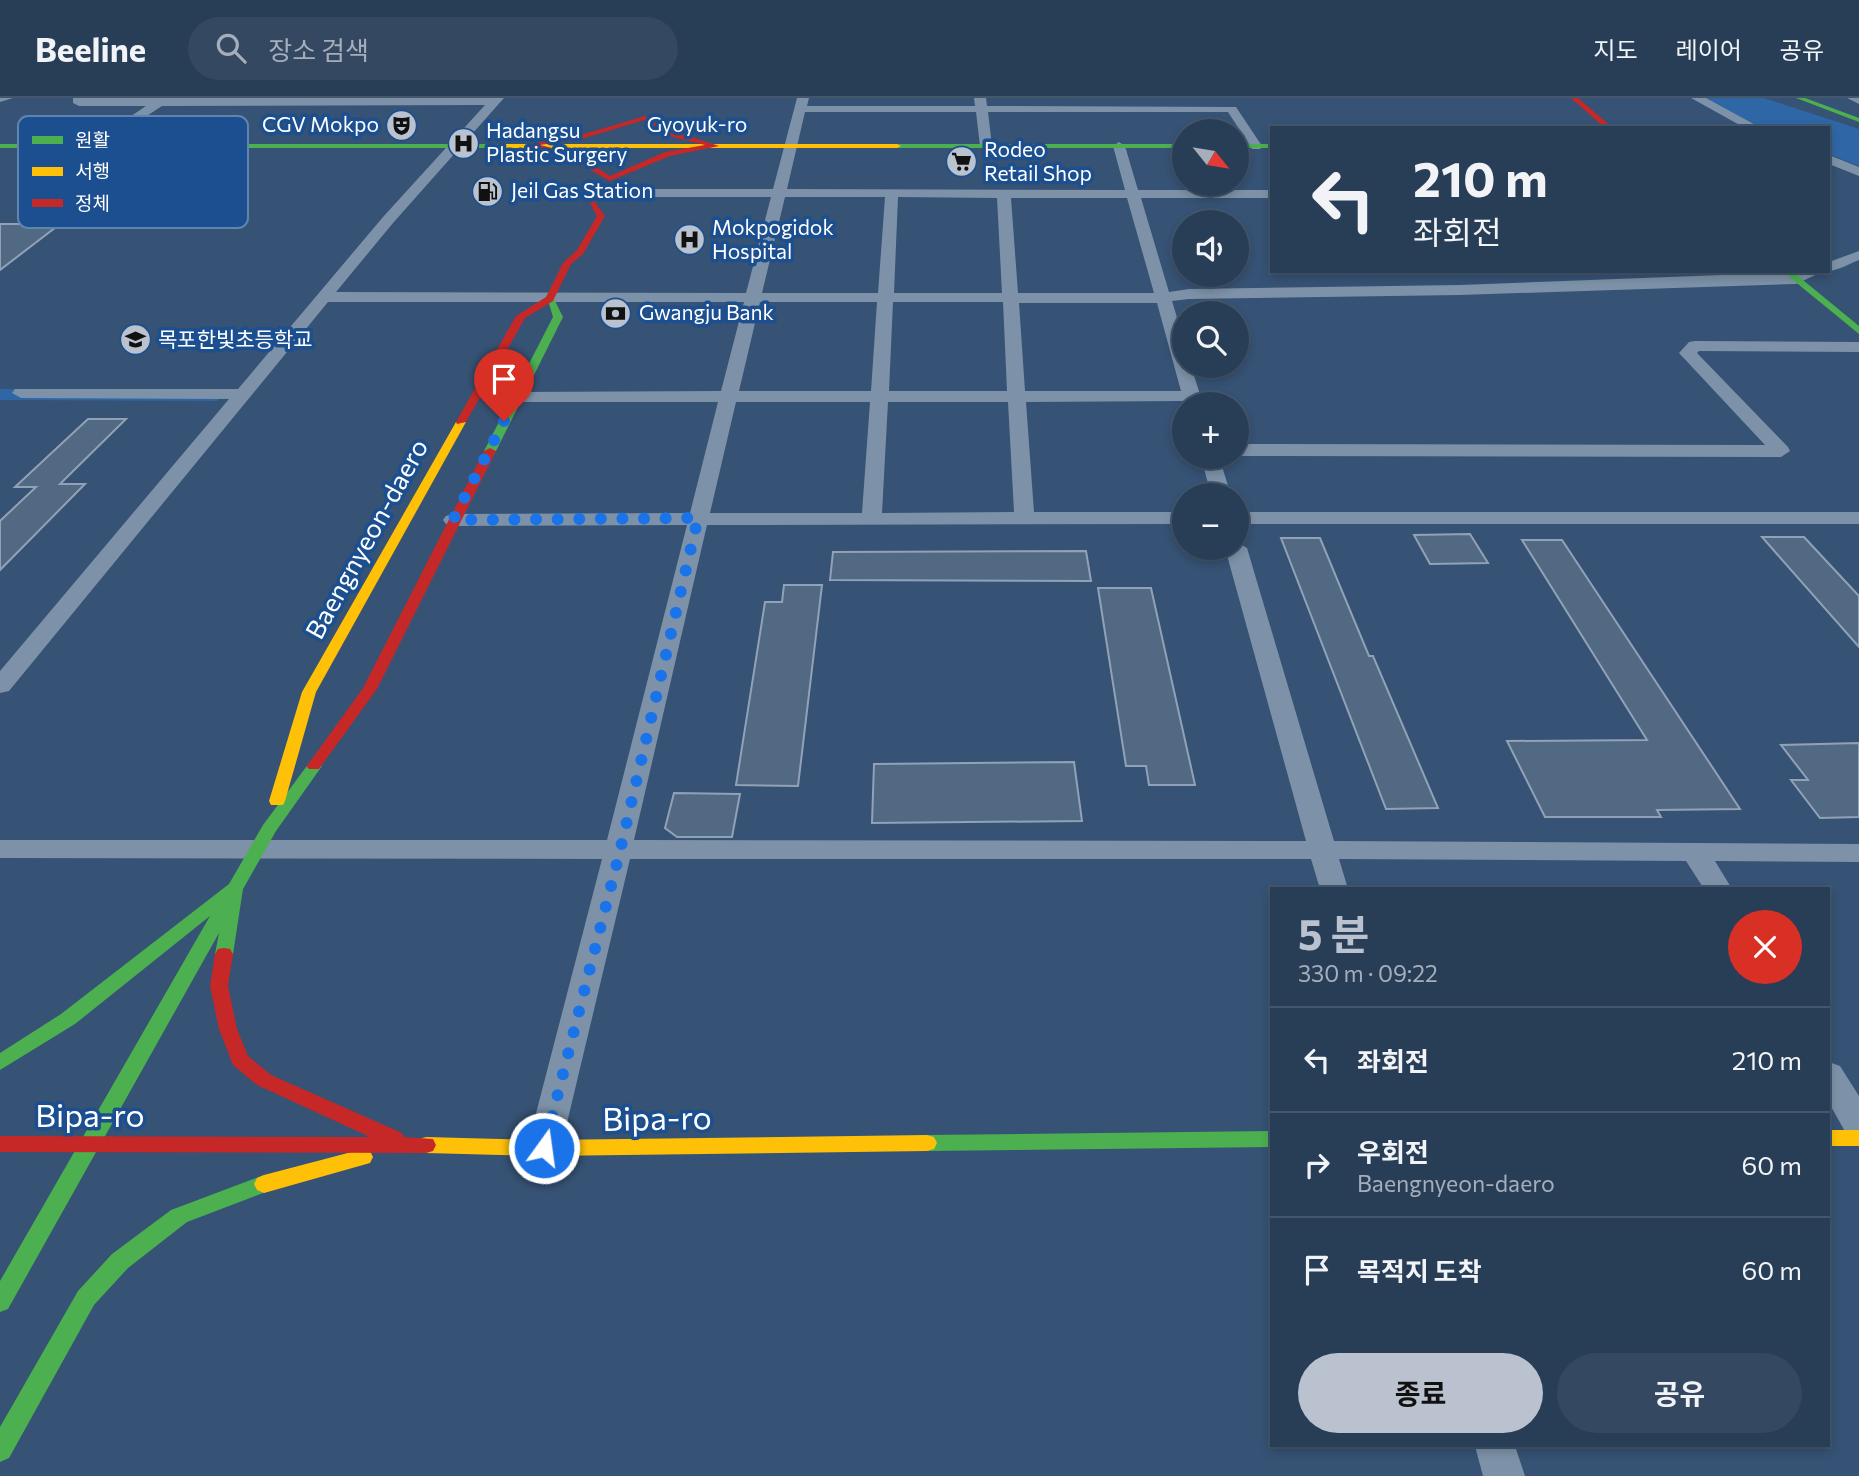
<!DOCTYPE html>
<html lang="ko">
<head>
<meta charset="utf-8">
<style>
  :root { --surface:#283e57; --page:#344961; --text:#f1f3f6; --muted:#a5aeba; --line:#44576d; --accent:#b9c2ce }
  body { margin:0; font-family:Commissioner,"Noto Sans KR",sans-serif; background:var(--page); color:var(--text); height:100vh; display:flex; flex-direction:column; font-size:26px; white-space:nowrap }
  * { box-sizing:border-box; margin:0 }
  p { font-size:23px; color:var(--muted) }
  .icon { flex:none; width:38px; height:38px; fill:none; stroke:currentColor; stroke-width:2; stroke-linecap:round; stroke-linejoin:round }
  .map { position:relative; flex:1; overflow:hidden }
  .drawer { position:absolute; left:1270px; top:789px; width:560px; height:560px; display:flex; flex-direction:column; background:var(--surface); border-radius:0px; box-shadow:0 4px 10px #0003,0 0 0 2px var(--line) }
  .drawer>* { flex:none }
  .top-card { position:absolute; left:1270px; top:28px; width:560px; height:147px; border-radius:0px; box-shadow:0 4px 10px #0003,0 0 0 2px var(--line); background:#283e57; color:var(--text); overflow:hidden }
  .needle { width:46px; rotate:120deg }
  .fabs { position:absolute; left:1172px; top:21px; display:grid; gap:14px }
  .fabs a { display:grid; place-items:center; width:77px; height:77px; border-radius:50%; background:var(--surface); box-shadow:0 4px 10px #0003,0 0 0 2px var(--line); font-size:35px }
  .pin { position:absolute; display:grid; place-items:center; width:60px; height:60px; color:#fff; margin:-72px -30px; border-radius:50% 50% 50% 0; rotate:-45deg; box-shadow:0 0 7px #0007 }
  .pin .icon { rotate:45deg }
  .me { position:absolute; width:77px; margin:-38px; rotate:14deg; stroke-linejoin:round; filter:drop-shadow(0 0 5px #0008) }
  .turn { display:flex; align-items:center; gap:24px; height:147px; padding:0 28px; font-size:32px }
  .turn .icon { width:91px; height:91px; stroke-width:2.5 }
  .turn b { display:block; font-size:49px; line-height:60px }
  .round { display:grid; place-items:center; flex:none; width:74px; height:74px; border-radius:37px; background:var(--page) }
  .headline { display:flex; align-items:center; justify-content:space-between; height:119px; padding:0 28px }
  h1 { font-size:42px; font-weight:700; line-height:52px; color:var(--accent) }
  .action { display:flex; gap:14px; margin-top:auto; padding:14px 28px }
  .action a { flex:1; height:80px; border-radius:42px; background:var(--accent); color:#111; font-size:28px; font-weight:700; line-height:80px; text-align:center }
  .action a+a { background:var(--page); color:var(--text) }
  ul { padding:0; list-style:none }
  li { display:flex; align-items:center; gap:21px; height:105px; padding:0 28px; border-top:2px solid var(--line) }
  li div { flex:1 }
  li b { display:block; font-size:26px }
  li em { font-style:normal }
  header { display:flex; align-items:center; gap:42px; box-sizing:border-box; height:98px; padding:0 35px; background:var(--surface); border-bottom:2px solid var(--line) }
  header strong { font-size:33px }
  nav { display:flex; gap:38px; margin-inline-start:auto; font-size:24px }
  .search { width:490px; height:63px; background:var(--page); display:flex; align-items:center; gap:18px; box-sizing:border-box; padding:0 24px; border-radius:38px; color:var(--muted); font-size:26px }
  .map>svg:first-child { display:block }
</style>
</head>
<body>
<header>
<strong>Beeline</strong>
<div class="search"><svg class="icon" aria-label="search" viewBox="0 0 24 24"><circle cx="10" cy="10" r="6"/><path d="M15 15l6 6"/></svg>장소 검색</div>
<nav><a>지도</a><a>레이어</a><a>공유</a></nav>
</header>
<div class="map">
<svg width="1859" height="1378" viewBox="0 0 1859 1378">
  <rect width="100%" height="100%" fill="#365274"/>
  <g fill="#2f66a5">
    <polygon points="1706,0 1764,0 1859,31 1859,68 1829,56 1829,30 1763,30 1741,21"/>
    <polygon points="0,291 228,291 217,303 0,302"/>
  </g>
  <g fill="#526984" stroke="#92a2b6" stroke-width="2">
    <polygon points="0,126 60,126 0,172"/>
    <polygon points="88,321 126,321 60,386 85,386 0,472 0,423 36,389 15,389"/>
    <polygon points="1470,436 1488,465 1430,466 1414,437"/>
    <polygon points="1762,439 1804,439 1859,498 1859,549"/>
    <polygon points="1281,440 1320,440 1369,558 1373,558 1438,710 1386,711"/>
    <polygon points="1522,442 1562,442 1740,711 1657,712 1661,719 1545,719 1507,643 1647,642"/>
    <polygon points="1086,453 1091,483 830,482 833,454"/>
    <polygon points="784,487 822,487 798,688 736,687 765,504 782,504"/>
    <polygon points="1098,490 1151,490 1195,687 1149,687 1146,668 1126,668"/>
    <polygon points="1859,645 1859,719 1820,720 1791,682 1808,682 1781,647"/>
    <polygon points="1074,664 1082,723 872,725 874,666"/>
    <polygon points="674,695 740,696 732,739 677,739 665,730"/>
  </g>
  <g fill="none" stroke-linecap="round" stroke-linejoin="round">
    <g fill="#7d92a8" fill-rule="evenodd">
      <polygon points="0,0 13,0 0,4"/>
      <path d="M73,0h431l-111,125 -57,69 410,1 25,-96h-170l-7,-4 7,-4h172l24,-91h12l-2,8h168l-1,-8h12l1,8 249,1 26,39 -2,3h-8l-24,-37h-240l4,34 -6,4 -6,-4 -4,-34h-171l-18,77 338,1 -12,-44 6,-4 6,4 13,44h134v8h-131l28,94 20,-3 271,-4 364,-14 -28,13 -336,11 -271,4 -17,2 13,43v22h6l12,38h-18l-1,-3 -158,1 8,110h151v12l-478,1 -73,315 672,1 -81,-293h12v-6l10,6 87,293 525,3v18l-144,-1 17,28h-28l-18,-28 -347,-2 9,30h-28l-9,-30h-681l-69,289 -5,10 -12,4 -12,-4 -5,-10 75,-289 -602,-1v-18h607l80,-315 -234,1 -7,-2 -3,-4 3,-4 7,-2 237,-1 28,-111h-201l-9,-5 9,-5 204,-1 23,-89h-416l-319,389 -9,2v-22l229,-272 -208,-1 -9,-5 3,-4h223l145,-172 102,-112 -323,1 -67,44 -4,-1v-6l55,-37h-67l-6,-3zM785,99h100l-7,96h-116zM898,99l99,1 5,95h-108zM1011,100h116l27,95h-136zM760,204h117l-6,89h-132zM893,204h110l4,89h-118zM1019,205h138l24,88h-156zM736,304h134l-8,111h-152zM888,304h120l6,110 -132,1z"/>
      <polygon points="1691,0 1706,0 1761,30 1745,30"/>
      <polygon points="1847,0 1859,0 1859,6"/>
      <polygon points="1829,57 1859,69 1859,78 1829,66"/>
      <path d="M1859,153v9c-10,4 -20,10 -31,11l1,-9z"/>
      <polygon points="1695,243 1859,244 1859,254 1699,253 1697,255 1788,349 1790,353 1781,359 1237,358 1237,346 1765,347 1679,255 1689,244"/>
      <polygon points="1201,359 1219,359 1231,397 1211,397"/>
      <rect x="1237" y="414" width="622" height="12"/>
      <polygon points="1829,964 1840,968 1859,998 1859,1041 1847,1037 1829,1005"/>
      <polygon points="1475,1348 1515,1348 1525,1378 1483,1378"/>
    </g>
    <g fill="#4caf50" fill-rule="evenodd">
      <polygon points="1796,0 1805,0 1859,20 1859,24"/>
      <polygon points="0,46 490,46 494,48 490,50 0,50"/>
      <polygon points="894,46 1185,46 1185,50 897,50"/>
      <rect x="1237" y="46" width="35" height="4"/>
      <polygon points="1782,173 1792,173 1859,228 1859,236"/>
      <polygon points="547,199 553,199 563,219 496,353 486,355 484,353 553,219"/>
      <polygon points="314,663 322,668 276,733 243,791 233,856 230,861 218,861 215,856 219,835 8,1211 0,1214 0,1183 210,818 75,926 0,972 0,955 61,916 229,786 263,727 309,665"/>
      <polygon points="1272,1033 1272,1049 927,1053 920,1051 917,1045 920,1039 927,1037"/>
      <polygon points="264,1077 271,1080 274,1086 271,1092 187,1124 128,1170 94,1207 9,1360 0,1364 0,1329 78,1193 112,1156 171,1112"/>
    </g>
    <g fill="#ffc107" fill-rule="evenodd">
      <polygon points="487,46 897,46 901,48 897,50 490,50"/>
      <polygon points="461,321 466,324 316,594 285,703 283,707 271,707 269,703 302,594 456,324"/>
      <rect x="1829" y="1032" width="30" height="16"/>
      <polygon points="927,1037 934,1039 937,1045 934,1051 927,1053 544,1058 426,1055 419,1053 416,1047 419,1041 426,1039 544,1042"/>
      <polygon points="363,1051 370,1053 373,1059 370,1065 264,1095 257,1092 254,1086 257,1080 264,1077"/>
    </g>
    <g fill="#c62828" fill-rule="evenodd">
      <polygon points="1571,0 1578,0 1613,30 1605,30"/>
      <path d="M645,18l34,17 40,13 -49,10 -60,25 -43,-24 -42,-12 59,-11zM644,22l29,17 32,8 -40,7 -55,24 -37,-23 -33,-8 45,-7z"/>
      <polygon points="594,103 605,118 583,156 571,166 553,203 525,220 466,324 457,326 456,324 516,218 546,199 563,165 577,152 597,118 590,105"/>
      <polygon points="490,350 496,353 377,591 319,671 309,671 306,668 309,665 363,590 484,353"/>
      <polygon points="224,850 230,851 233,856 228,888 237,931 248,958 271,977 402,1035 404,1039 433,1041 436,1047 433,1053 426,1055 0,1054 0,1038 370,1039 257,987 233,967 219,931 210,888 215,856 218,851"/>
    </g>
  </g>
  <g fill="none" stroke-linecap="round" stroke-linejoin="round">
    <polyline stroke="#1a73e8" stroke-width="12" stroke-dasharray="0 21.6" points="504,323 453,422 698,420 620,753 544,1050"/>
  </g>
  <defs>
    <symbol id="theatre-disc" viewBox="-11 -11 22 22"><circle r="9.5" fill="#b9c2ce" stroke="#1b4f8f"/><path d="M-5-5.5Q0-4 5-5.5V0Q5 5 0 6Q-5 5-5 0ZM-3.3-2.5H-1v1.5H-3.3ZM1-2.5H3.3v1.5H1ZM-2.8 1Q0 5.5 2.8 1Z" fill="#111"/></symbol>
    <symbol id="hospital-disc" viewBox="-11 -11 22 22"><circle r="9.5" fill="#b9c2ce" stroke="#1b4f8f"/><path d="M-5-5h3v3.5h4V-5h3V5h-3V1.5h-4V5h-3Z" fill="#111"/></symbol>
    <symbol id="supermarket-disc" viewBox="-11 -11 22 22"><circle r="9.5" fill="#b9c2ce" stroke="#1b4f8f"/><path d="M-6-5.5h2.5l.6 2H6L4.5 2H-2.5L-4.4-4H-6ZM-1.5 3.2a1.3 1.3 0 1 0 .1 0ZM3 3.2a1.3 1.3 0 1 0 .1 0Z" fill="#111"/></symbol>
    <symbol id="fuel-disc" viewBox="-11 -11 22 22"><circle r="9.5" fill="#b9c2ce" stroke="#1b4f8f"/><path d="M-5.5-6h7V0h2V4h1.3V-2.5L3-4.5l.8-.8L6-3V5H2.5V1h-1V6h-7ZM-4.2-4.7v3.2H.2V-4.7Z" fill="#111"/></symbol>
    <symbol id="bank-disc" viewBox="-11 -11 22 22"><circle r="9.5" fill="#b9c2ce" stroke="#1b4f8f"/><path d="M-6-4H6V4H-6ZM0-2.3a2.3 2.3 0 1 0 0 4.6a2.3 2.3 0 1 0 0-4.6Z" fill="#111"/></symbol>
    <symbol id="school-disc" viewBox="-11 -11 22 22"><circle r="9.5" fill="#b9c2ce" stroke="#1b4f8f"/><path d="M0-5L7-2L0 1L-7-2ZM-4 1L0 2.5L4 1V4Q0 6-4 4Z" fill="#111"/></symbol>
  </defs>
  <g fill-rule="evenodd">
    <use href="#theatre-disc" x="384" y="10" width="35" height="35"/>
    <use href="#hospital-disc" x="446" y="28" width="35" height="35"/>
    <use href="#supermarket-disc" x="944" y="46" width="35" height="35"/>
    <use href="#fuel-disc" x="470" y="76" width="35" height="35"/>
    <use href="#hospital-disc" x="672" y="124" width="35" height="35"/>
    <use href="#bank-disc" x="598" y="198" width="35" height="35"/>
    <use href="#school-disc" x="118" y="224" width="35" height="35"/>
  </g>
  <g text-anchor="middle" stroke-width="7" stroke-linejoin="round" paint-order="stroke">
    <g font-size="21" fill="#fff" stroke="#1b4f8f" text-anchor="start">
      <text x="379" y="34" text-anchor="end">CGV Mokpo</text>
      <text x="486" y="40">Hadangsu<tspan x="486" dy="24">Plastic Surgery</tspan></text>
      <text x="984" y="59">Rodeo<tspan x="984" dy="24">Retail Shop</tspan></text>
      <text x="511" y="100">Jeil Gas Station</text>
      <text x="712" y="137">Mokpogidok<tspan x="712" dy="24">Hospital</tspan></text>
      <text x="639" y="222">Gwangju Bank</text>
      <text x="158" y="249">목포한빛초등학교</text>
    </g>
    <g font-size="21" fill="#fff" stroke="#1b4f8f">
      <text x="697" y="34">Gyoyuk-ro</text>
    </g>
    <g font-size="26" fill="#fff" stroke="#1b4f8f">
      <text transform="translate(367 441) rotate(-61)" y="9">Baengnyeon-daero</text>
    </g>
    <g font-size="32" fill="#fff" stroke="#1b4f8f">
      <text x="90" y="1029">Bipa-ro</text>
      <text transform="translate(657 1021) rotate(-1)" y="11">Bipa-ro</text>
    </g>
  </g>
  <rect x="18" y="18" width="230" height="112" rx="10" fill="#1b4f8f" stroke="#5f84b1" stroke-width="2"/>
  <rect x="32" y="38" width="31" height="8" fill="#4caf50"/>
  <rect x="32" y="69" width="31" height="9" fill="#ffc107"/>
  <rect x="32" y="101" width="31" height="8" fill="#c62828"/>
  <g font-size="19" fill="#fff">
    <text x="75" y="49">원활</text>
    <text x="75" y="80">서행</text>
    <text x="75" y="112">정체</text>
  </g>
</svg>
<div class="fabs">
<a><svg class="needle" viewBox="-14 -14 28 28"><path d="M0-13l5 13h-10z" fill="#e53935"/><path d="M0 13l5-13h-10z" fill="#a5aeba"/></svg></a>
<a><svg class="icon" aria-label="sound" viewBox="0 0 24 24"><path d="M4 9h4l5-4v14l-5-4H4zM17 9q2 3 0 6"/></svg></a>
<a><svg class="icon" aria-label="search" viewBox="0 0 24 24"><circle cx="10" cy="10" r="6"/><path d="M15 15l6 6"/></svg></a>
<a>+</a>
<a>−</a>
</div>
<div class="pin" style="left:504px;top:323px;background:#d93025"><svg class="icon" aria-label="arrive" viewBox="0 0 24 24"><path d="M6 21V4h12l-3 4 3 4H6"/></svg></div>
<svg class="me" style="left:544px;top:1050px" viewBox="-20 -20 40 40"><circle r="17" fill="#1a73e8" stroke="#fff" stroke-width="3"/><path d="M0-11L8 9 0 5-8 9z" fill="#fff"/></svg>
<div class="top-card">
<div class="turn"><svg class="icon" aria-label="left" viewBox="0 0 24 24"><path d="M17 20v-9H6M10 6l-5 5 5 5"/></svg><div><b>210 m</b>좌회전</div></div>
</div>
<section class="drawer">
<div class="headline"><div><h1>5 분</h1><p>330 m · 09:22</p></div><a class="round" style="background:#d93025;color:#fff"><svg class="icon" aria-label="close" viewBox="0 0 24 24"><path d="M6 6l12 12M18 6L6 18"/></svg></a></div>
<ul>
<li><svg class="icon" aria-label="left" viewBox="0 0 24 24"><path d="M17 20v-9H6M10 6l-5 5 5 5"/></svg><div><b>좌회전</b></div><em>210 m</em></li>
<li><svg class="icon" aria-label="right" viewBox="0 0 24 24"><path d="M7 20v-9h11M14 6l5 5-5 5"/></svg><div><b>우회전</b><p>Baengnyeon-daero</p></div><em>60 m</em></li>
<li><svg class="icon" aria-label="arrive" viewBox="0 0 24 24"><path d="M6 21V4h12l-3 4 3 4H6"/></svg><div><b>목적지 도착</b></div><em>60 m</em></li>
</ul>
<div class="action"><a>종료</a><a>공유</a></div>
</section>
</div>
</body>
</html>
